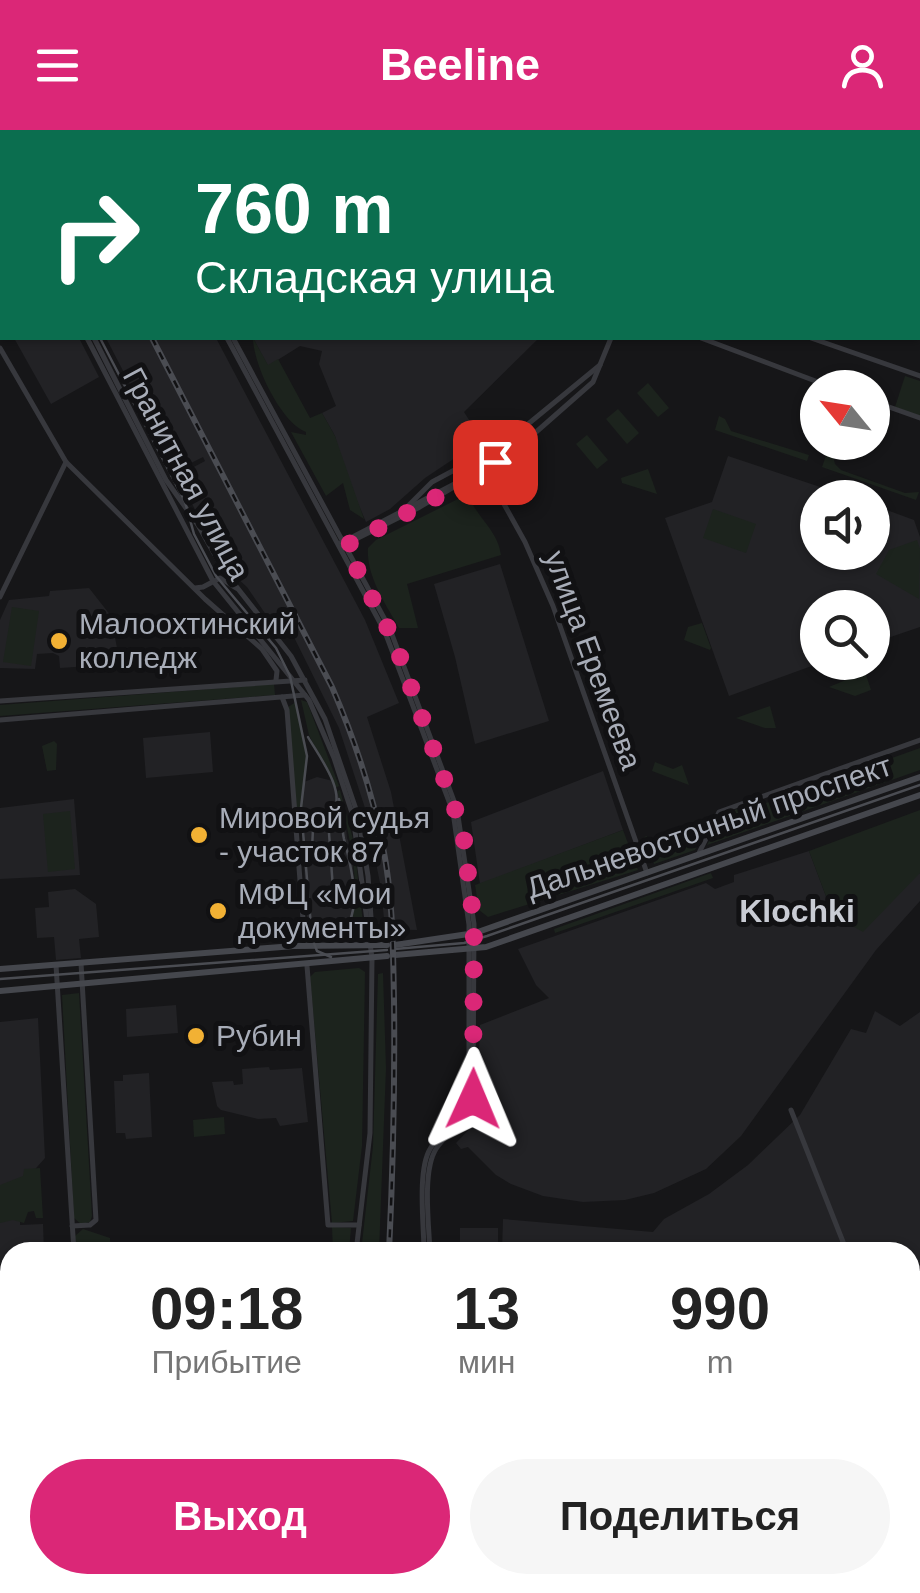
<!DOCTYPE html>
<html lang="ru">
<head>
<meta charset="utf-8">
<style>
  :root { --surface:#fff; --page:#f6f6f6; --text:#222; --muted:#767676; --accent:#db2777 }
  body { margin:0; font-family:Arial,sans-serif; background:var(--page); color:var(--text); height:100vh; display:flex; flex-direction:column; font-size:38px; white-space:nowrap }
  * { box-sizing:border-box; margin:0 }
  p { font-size:32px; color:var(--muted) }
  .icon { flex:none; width:55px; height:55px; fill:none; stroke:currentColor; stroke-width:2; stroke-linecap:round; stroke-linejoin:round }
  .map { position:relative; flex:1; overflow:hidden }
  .details { position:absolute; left:0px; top:1112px; width:920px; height:352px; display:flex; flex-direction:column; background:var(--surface); border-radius:30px 30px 0 0; box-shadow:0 2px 8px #0004 }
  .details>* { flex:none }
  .guide { position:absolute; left:0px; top:0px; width:920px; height:210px; box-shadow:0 2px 8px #0004; background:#0b6e4f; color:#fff; overflow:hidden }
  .needle { width:65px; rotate:300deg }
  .fabs { position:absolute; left:800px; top:240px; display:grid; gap:20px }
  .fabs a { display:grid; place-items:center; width:90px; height:90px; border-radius:50%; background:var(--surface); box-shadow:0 2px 8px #0004; font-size:50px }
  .pin { position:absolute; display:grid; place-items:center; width:85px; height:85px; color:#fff; margin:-42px; border-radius:20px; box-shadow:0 5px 15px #0006 }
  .me { position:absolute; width:110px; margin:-55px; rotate:1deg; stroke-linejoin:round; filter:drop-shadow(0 0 8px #0008) }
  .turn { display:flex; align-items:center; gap:35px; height:210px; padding:0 30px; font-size:45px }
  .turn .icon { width:130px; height:130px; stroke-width:2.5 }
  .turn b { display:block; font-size:70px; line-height:85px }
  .eta { display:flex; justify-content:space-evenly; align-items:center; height:170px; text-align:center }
  .eta b { font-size:60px; font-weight:700; line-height:70px }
  .cta { display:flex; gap:20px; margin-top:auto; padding:20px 30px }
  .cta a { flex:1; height:115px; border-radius:60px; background:var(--accent); color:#fff; font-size:40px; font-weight:700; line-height:115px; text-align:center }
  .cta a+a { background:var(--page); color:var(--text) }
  header { display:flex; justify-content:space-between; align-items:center; height:130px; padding:0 30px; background:var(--accent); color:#fff; font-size:45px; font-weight:700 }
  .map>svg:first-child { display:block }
</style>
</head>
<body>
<header><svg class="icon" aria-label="menu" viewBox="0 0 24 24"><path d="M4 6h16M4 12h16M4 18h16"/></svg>Beeline<svg class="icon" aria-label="person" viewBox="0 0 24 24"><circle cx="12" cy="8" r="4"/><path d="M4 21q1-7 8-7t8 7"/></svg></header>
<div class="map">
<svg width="920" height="1463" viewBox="0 0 920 1463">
  <rect width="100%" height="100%" fill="#161618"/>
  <g fill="#222225">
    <polygon points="270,0 546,0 277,2"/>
    <polygon points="14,208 79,208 99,247 51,274"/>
    <polygon points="106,208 216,208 365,490 399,573 367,587 391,662 417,800 385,799 381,758 365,678 339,598 285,489 271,492 247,457 227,439 177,346 205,331 203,327 175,341"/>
    <polygon points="253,208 539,208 464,282 482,310 425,348 390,379 366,392 346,346 335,306 322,283 336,276 319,234 322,221 300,216 268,236"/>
    <polygon points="728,326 850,367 818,368 818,422 872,422 873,375 914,390 920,407 920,497 873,513 872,478 818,478 820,533 729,566 665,388 712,372"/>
    <polygon points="500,434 549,591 475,614 455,527 434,454"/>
    <polygon points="89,458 111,486 120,534 60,538 59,526 53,523 37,524 35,539 0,538 0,490 9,470 49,466 50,461"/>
    <polygon points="210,602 213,642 146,648 143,608"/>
    <polygon points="603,641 623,700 480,754 471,692"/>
    <polygon points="317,647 333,651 344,678 347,708 352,721 356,780 352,793 334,807 308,803 300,670 304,652"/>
    <polygon points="74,669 80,745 0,749 0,678"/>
    <polygon points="809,721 833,785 920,743 920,771 876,820 741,1006 706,1039 654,1063 625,1070 583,1072 543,1066 511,1054 496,1045 468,1017 461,1019 456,1013 477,991 480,895 549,868 536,855 518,819 706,753 715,759 734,752 734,745"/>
    <polygon points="75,759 96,774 99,807 79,809 81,828 56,830 54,807 37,808 35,778 49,777 48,762"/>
    <polygon points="176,875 178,903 127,907 126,879"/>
    <polygon points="875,881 900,896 920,882 920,1206 910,1210 910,1122 502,1122 503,1089 653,1102 664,1089 709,1064 748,1035 800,985 851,899 866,903"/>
    <polygon points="38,888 45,1028 21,1055 20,1095 43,1094 44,1121 10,1122 10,1133 0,1144 0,892"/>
    <polygon points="269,937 270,940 302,938 308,992 280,996 276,988 258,989 221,980 217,976 212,952 233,951 234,955 243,954 242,939"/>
    <polygon points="149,943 152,1007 126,1009 125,1003 116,1003 114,951 123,951 123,945"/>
    <rect x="460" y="1098" width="38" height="24"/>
  </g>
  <g fill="#1c231d">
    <path d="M253,208l15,27 10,-6 32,59 12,-5 13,23 29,83 -14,-9 -7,-27 -17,13 -35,-64 15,3v-3c-25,-9 -53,-68 -53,-94z"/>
    <polygon points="905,246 920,251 920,286 895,277"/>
    <polygon points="648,253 669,278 658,287 637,263"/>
    <polygon points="618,279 639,303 627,314 606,289"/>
    <polygon points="719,286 725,289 731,301 809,325 807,331 715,300"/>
    <polygon points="587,305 608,330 597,339 576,314"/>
    <polygon points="827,323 833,326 835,334 841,340 905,363 919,362 916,370 822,337"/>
    <polygon points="648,339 657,364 622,353 621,348"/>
    <path d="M468,364c7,22 30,36 33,61l-94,29 11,44h-19c-13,-24 -33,-52 -31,-80l8,-8z"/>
    <polygon points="713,379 756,394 746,423 703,408"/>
    <polygon points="917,410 920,419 919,469 876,444 889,420"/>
    <polygon points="12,477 39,481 31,536 3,532"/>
    <polygon points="702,493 711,518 710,520 684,510 688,497"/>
    <polygon points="865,542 871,560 855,566 829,557"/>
    <polygon points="274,554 275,565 0,586 0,575"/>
    <polygon points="301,570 307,572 339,656 335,658 309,605"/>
    <polygon points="296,572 306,626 302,688 297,688 288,577"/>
    <polygon points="770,576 776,598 765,598 736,588"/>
    <polygon points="54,611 57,614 56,640 47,641 42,616"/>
    <polygon points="920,618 920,640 707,715 723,684 763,670 766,673 822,653 823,648 846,640 850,643"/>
    <polygon points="655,632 673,639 682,635 689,655 652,641"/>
    <path d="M340,660l14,53 10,89 -7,4 -38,3 -1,-5c63,24 29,-117 19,-143z"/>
    <polygon points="920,680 920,743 863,802 833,785 809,721"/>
    <polygon points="70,681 75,739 48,742 43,684"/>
    <polygon points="708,689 710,691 705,703 649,723 644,707 647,706 650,714 701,696 701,691"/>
    <polygon points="623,700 638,740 488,787 479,780 475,755"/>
    <polygon points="702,708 695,720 654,734 651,726"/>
    <polygon points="711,743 713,748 555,803 554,799"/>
    <polygon points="359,838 365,842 362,1016 353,1091 332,1093 310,847 315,842"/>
    <polygon points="383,843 386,938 379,1122 361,1122 373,1016 378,844"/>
    <polygon points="79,863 92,1086 90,1092 81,1094 74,1088 62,865"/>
    <polygon points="224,987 225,1004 194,1007 193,990"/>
    <polygon points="40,1038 43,1088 36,1088 34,1081 28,1082 24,1093 13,1090 0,1093 0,1055 23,1046 24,1039"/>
    <polygon points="332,1097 351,1098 349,1122 333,1122"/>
    <polygon points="83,1099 110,1108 111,1122 76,1122 75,1106"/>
    <polygon points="10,1177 10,1294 0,1296 0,1182 9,1182"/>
  </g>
  <polygon fill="#2c353c" points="920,1280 920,1463 0,1463 0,1332 10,1330 10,1455 910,1455 910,1283"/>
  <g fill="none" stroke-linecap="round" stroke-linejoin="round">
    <g stroke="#7f9bb3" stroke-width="2.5" stroke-dasharray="12 10" stroke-linecap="butt">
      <polyline points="910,1441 920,1437"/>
      <polyline points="845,1463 868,1455"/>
    </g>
    <g stroke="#37383d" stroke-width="5">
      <polyline points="223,2 226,0"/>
      <polyline points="701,208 834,258"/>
      <polyline points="811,208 920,246"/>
      <polyline points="0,218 66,332 205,469 262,519 277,541 276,550"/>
      <polyline points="872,271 920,288"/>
      <polyline points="405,379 432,352 505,313 600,235"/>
      <polyline points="195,458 203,457 220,448 236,458"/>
      <polyline points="0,467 66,332"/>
      <polyline points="282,567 287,580 305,816"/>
      <polyline points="698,725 719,682 920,610"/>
      <polyline points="56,835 74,1122"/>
      <polyline points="307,836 328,1095 359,1095"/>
      <polyline points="791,980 847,1122"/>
      <polyline points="72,1096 90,1095 96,1090 81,833"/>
      <polyline points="356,1122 370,1003 372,828"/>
      <polyline points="0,1175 10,1174"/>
    </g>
    <g stroke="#37383d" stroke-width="5">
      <polyline points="73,0 75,2"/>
      <polyline points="584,0 585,2"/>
      <polyline points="591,0 592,2"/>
      <polyline points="876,2 880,0"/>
      <polyline points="0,38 2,42"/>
      <polyline points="0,54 2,59"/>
      <polyline points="87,208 213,451 309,570 334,628 353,686 372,828"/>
      <polyline points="94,208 166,350 198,395 224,441 291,526 325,589 358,685 368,746 373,815"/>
      <path d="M227,208l158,294 68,180 16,113v165c-4,34 -25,34 -39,59 -13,22 -6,77 -6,103"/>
      <path d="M233,208l157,291 67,180 17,115 -1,175c-5,24 -25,31 -37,50 -14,22 -7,77 -6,103"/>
      <polyline points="484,338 525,412 553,476 647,743"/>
      <polyline points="341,413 510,325 593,252 611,208"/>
      <polyline points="342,416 418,378 481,341"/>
      <polyline points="0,571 305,550"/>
      <polyline points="0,590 305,565"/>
    </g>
    <g stroke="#45474d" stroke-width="6">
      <polyline points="395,815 475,803 920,647"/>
      <polyline points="395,825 486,817 920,665"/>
      <polyline points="0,839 294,816 387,815"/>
      <polyline points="0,861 387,826"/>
    </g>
    <g stroke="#53555c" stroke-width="8">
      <polyline points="910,1253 920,1250"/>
      <polyline points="910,1263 920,1258"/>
      <polyline points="0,1306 10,1305"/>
      <polyline points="0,1316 10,1315"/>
    </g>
    <g stroke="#4a4c52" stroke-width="2.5">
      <polyline points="0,19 2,24"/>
      <polyline points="100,208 185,372 194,404 216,446 276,518 290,546 307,626 301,678 312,808 317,821 331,827"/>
      <path d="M308,607c10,18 40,56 24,76 -5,7 -13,10 -19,16l-1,20"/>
      <polyline points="333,685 329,703 333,759 346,774"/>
      <path d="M310,791l10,12 14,3c33,-13 17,-70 10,-97 -3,-13 -1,-27 -5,-40"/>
      <polyline points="395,819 464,813 487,806 920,655"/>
      <polyline points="0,849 387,820"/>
    </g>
    <defs>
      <g id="rail">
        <polyline points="20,0 22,2"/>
        <polyline points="39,0 41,2"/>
        <polyline points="61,0 61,2"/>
        <path d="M152,208l180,349c22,51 40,104 51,160 10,50 10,102 11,153 1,84 -1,168 -5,252"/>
        <polyline points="380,1463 381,1455"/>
      </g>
    </defs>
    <use href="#rail" stroke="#4a4c52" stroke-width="6"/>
    <use href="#rail" stroke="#111113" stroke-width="2.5" stroke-dasharray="8" stroke-linecap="butt"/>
  </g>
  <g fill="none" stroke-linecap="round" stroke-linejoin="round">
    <polyline stroke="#db2777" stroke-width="18" stroke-dasharray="0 32.4" points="473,969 474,794 463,701 394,510 345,416 476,346 495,332"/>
  </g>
  <g fill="#f2b134" stroke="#111113" stroke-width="4">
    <circle cx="59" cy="511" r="10"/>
    <circle cx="199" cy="705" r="10"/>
    <circle cx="218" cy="781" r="10"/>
    <circle cx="196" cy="906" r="10"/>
  </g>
  <g text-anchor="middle" stroke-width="10" stroke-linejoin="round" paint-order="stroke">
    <g font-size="30" fill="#a8adb8" stroke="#111113">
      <text transform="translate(186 344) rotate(62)" y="10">Гранитная улица</text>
      <text transform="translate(593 530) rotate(70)" y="10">улица Еремеева</text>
      <text transform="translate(709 697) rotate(-19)" y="10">Дальневосточный проспект</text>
    </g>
    <g font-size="30" fill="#a8adb8" stroke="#111113" text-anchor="start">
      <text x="79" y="504">Малоохтинский<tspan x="79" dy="34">колледж</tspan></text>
      <text x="219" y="698">Мировой судья<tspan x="219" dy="34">- участок 87</tspan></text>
      <text x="238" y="774">МФЦ «Мои<tspan x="238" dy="34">документы»</tspan></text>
      <text x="216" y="916">Рубин</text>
    </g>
    <g font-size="32" font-weight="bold" fill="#c9ccd4" stroke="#111113">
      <text x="797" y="792">Klochki</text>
    </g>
  </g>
</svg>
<div class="fabs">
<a><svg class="needle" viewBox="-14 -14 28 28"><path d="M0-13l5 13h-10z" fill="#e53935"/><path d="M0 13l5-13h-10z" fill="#767676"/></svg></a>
<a><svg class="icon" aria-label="sound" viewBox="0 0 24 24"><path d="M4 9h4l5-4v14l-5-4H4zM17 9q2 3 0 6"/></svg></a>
<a><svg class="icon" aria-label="search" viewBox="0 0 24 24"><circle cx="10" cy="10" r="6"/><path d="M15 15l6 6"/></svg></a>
</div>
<div class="pin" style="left:495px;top:332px;background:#d93025"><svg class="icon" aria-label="arrive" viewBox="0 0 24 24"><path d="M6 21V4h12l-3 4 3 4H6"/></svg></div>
<svg class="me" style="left:473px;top:969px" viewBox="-20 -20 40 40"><path d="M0-17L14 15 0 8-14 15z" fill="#db2777" stroke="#fff" stroke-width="4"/></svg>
<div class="guide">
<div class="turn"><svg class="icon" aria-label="right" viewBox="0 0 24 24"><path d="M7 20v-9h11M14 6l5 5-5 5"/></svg><div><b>760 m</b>Складская улица</div></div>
</div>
<section class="details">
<div class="eta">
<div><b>09:18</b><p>Прибытие</p></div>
<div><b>13</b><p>мин</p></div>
<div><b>990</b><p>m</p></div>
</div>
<div class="cta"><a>Выход</a><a>Поделиться</a></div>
</section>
</div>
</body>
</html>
